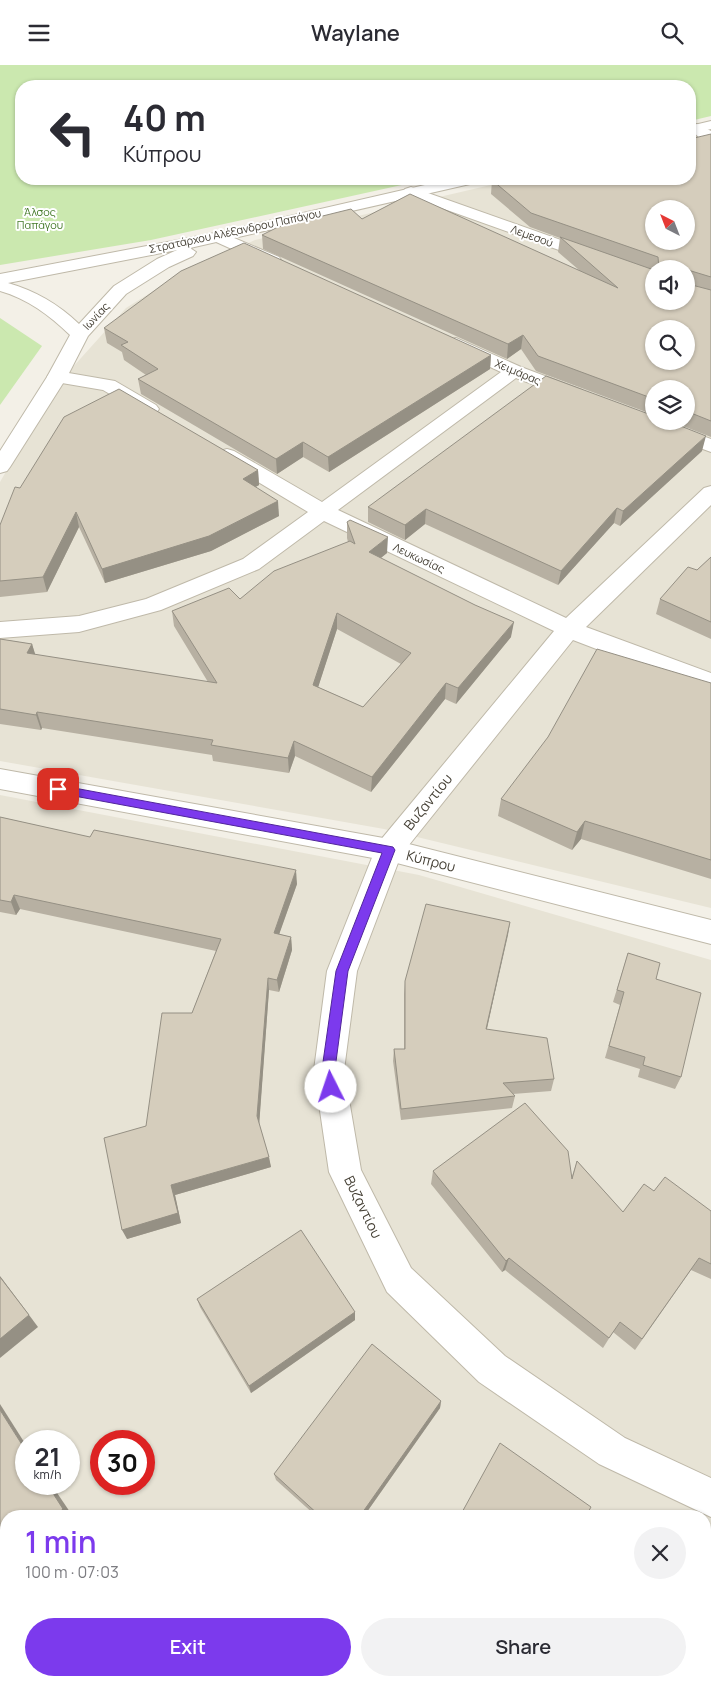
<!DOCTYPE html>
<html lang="en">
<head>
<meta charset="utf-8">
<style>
  :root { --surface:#fff; --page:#f2f2f3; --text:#2b2b33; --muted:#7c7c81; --accent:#7c3aed }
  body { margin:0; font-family:Manrope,sans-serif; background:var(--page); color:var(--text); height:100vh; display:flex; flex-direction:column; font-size:19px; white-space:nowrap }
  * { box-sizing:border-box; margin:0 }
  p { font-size:16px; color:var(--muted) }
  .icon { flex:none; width:28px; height:28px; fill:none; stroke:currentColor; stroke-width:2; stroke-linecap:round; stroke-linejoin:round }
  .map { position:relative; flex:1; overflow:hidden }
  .sheet { position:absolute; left:0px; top:1445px; width:711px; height:176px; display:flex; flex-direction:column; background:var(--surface); border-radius:20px 20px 0 0; box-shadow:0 1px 4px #0004 }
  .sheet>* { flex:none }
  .hud { position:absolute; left:15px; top:15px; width:681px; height:105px; border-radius:20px; box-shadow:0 1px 4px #0004; background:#fff; color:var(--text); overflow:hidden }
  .needle { width:32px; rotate:318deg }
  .tools { position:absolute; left:645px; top:135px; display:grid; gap:10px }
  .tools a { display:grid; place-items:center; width:50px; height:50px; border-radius:50%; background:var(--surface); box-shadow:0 1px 4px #0004; font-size:25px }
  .speed { position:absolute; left:15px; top:1365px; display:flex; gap:10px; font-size:25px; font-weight:700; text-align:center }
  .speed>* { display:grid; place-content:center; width:65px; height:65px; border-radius:50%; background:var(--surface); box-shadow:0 1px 4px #0004; line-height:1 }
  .speed small { font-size:12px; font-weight:400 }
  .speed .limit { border:8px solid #d22; background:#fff; color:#111 }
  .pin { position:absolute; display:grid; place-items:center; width:42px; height:42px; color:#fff; margin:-21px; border-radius:10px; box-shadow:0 2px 8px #0006 }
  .me { position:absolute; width:55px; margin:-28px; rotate:356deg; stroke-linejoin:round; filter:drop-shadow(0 0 4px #0008) }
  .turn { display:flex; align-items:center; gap:18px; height:105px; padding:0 25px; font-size:22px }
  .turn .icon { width:65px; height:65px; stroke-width:2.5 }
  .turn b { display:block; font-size:35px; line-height:42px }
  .round { display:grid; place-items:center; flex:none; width:52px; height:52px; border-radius:26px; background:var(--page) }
  .headline { display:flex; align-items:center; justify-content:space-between; height:85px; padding:0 25px }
  h1 { font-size:30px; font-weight:600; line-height:38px; color:var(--accent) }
  .cta { display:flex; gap:10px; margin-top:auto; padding:10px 25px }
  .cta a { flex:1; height:58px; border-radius:30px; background:var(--accent); color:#fff; font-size:20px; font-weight:600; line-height:58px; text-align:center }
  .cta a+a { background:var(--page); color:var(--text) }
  header { display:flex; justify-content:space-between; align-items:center; height:65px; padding:0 25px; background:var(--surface); font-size:22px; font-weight:600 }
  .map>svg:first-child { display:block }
</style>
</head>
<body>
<header><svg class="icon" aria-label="menu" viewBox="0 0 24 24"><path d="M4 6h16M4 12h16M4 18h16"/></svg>Waylane<svg class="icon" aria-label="search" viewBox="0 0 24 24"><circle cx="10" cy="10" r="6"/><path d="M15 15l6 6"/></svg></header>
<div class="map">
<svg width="711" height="1621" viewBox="0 0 711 1621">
  <rect width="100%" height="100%" fill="#f3f0e7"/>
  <g fill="#e7e3d5" fill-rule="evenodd">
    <path d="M711,66v777l-327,-79 -384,-68v-279l54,-94 72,-80 53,-33 76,-35 261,-61h174v-42zM654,144h32v32h-32zM654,204h32v32h-32zM654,264h32v32h-32zM654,324h32v32h-32z"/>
    <path d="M0,730l419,80 292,85v726h-711zM26,1376h43v43h-43zM101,1376h43v43h-43zM6,1451h699v164h-699z"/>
  </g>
  <g fill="#cbe8af">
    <polygon points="0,0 711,0 711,51 690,56 690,21 21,21 21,114 429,114 151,175 0,200"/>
    <polygon points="0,253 42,281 0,340"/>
  </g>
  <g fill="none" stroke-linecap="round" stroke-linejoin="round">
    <defs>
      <g id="minor">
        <path d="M697,59l14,7v12c-8,-2 -18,-9 -21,-16z"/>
        <polygon points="411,122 654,208 654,219 405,130 403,127 405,124"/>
        <polygon points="220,167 279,192 282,196 279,200 273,201 267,200 214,176 212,172 214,168"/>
        <polygon points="456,273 521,302 582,325 585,329 582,333 575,335 516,313 338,445 566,553 704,423 711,421 711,440 586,562 711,608 711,626 659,608 573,575 401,790 357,906 344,1005 361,1105 411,1203 505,1291 625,1373 711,1413 711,1452 599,1399 479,1317 387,1227 329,1107 314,1005 327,906 375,785 379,777 554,566 324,456 259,504 161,545 79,567 0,573 0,557 79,551 146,534 243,494 308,447 220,394 217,390 220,386 227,384 234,386 322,437 501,307 449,283 447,279 449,275"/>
        <polygon points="57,306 115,316 156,340 159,344 156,348 149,350 142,348 103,325 50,316 47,312 50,308"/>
        <polygon points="669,359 711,374 711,387 662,369 659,365 662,361"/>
      </g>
      <g id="tertiary">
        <polygon points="711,56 711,64 690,69 690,61"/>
        <path d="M451,114h27l-2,3 -6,2 -280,64 6,4 -3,4 -24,11 -43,27 -38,42 -21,41 -57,90 -3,4 -7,2v-22l47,-74 23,-42c-21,-20 -42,-36 -70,-44v-17l220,-42zM177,185l-20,9 -43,27 -35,38c-21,-20 -43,-33 -71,-41z"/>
        <polygon points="0,704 389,774 711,855 711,879 389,796 0,724"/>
      </g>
    </defs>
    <use href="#minor" stroke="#bfb9a9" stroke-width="2"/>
    <use href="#tertiary" stroke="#bfb9a9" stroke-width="2"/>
    <use href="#minor" fill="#fff" fill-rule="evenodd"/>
    <use href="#tertiary" fill="#fff" fill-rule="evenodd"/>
  </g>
  <g fill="#b7b0a2" fill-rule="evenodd">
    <path d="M711,69v303l-41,-16h16v-32h-32v26l-118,-44 -15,-22 -14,10 -244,-110 -1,-14 100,-16 217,51 -21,-18 2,-14 -30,-11 -39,-33 1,-14 198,-1zM654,204h32l-32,32z"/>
    <polygon points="104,263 491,290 490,304 329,407 303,392 277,409 141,329 138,314 146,310 124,295 122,287 107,278"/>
    <polygon points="702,386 620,461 614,458 558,520 425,459 405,475 368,457 368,442"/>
    <polygon points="258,405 259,420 255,422 279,451 211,486 105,518 79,462 47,527 0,532 0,460 20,423"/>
    <path d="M347,457l40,31 -6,5 130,79 -55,67 -11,-5 -74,93 -76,-36 -6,17 -76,-12 -1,-6 -170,-27 -1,2 -41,-6v-85l32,5 3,11 173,27 -34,-56 -2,-15 68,-12 108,-57 -1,-4zM337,564l64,35 -38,43 -45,-20z"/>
    <polygon points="711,492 711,574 656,549 660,534 697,505"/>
    <polygon points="711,618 711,814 581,774 572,785 498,751 501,734"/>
    <polygon points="0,752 297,819 279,869 291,872 292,885 279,927 269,925 259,1058 271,1102 175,1130 181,1158 127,1174 146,1061 192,948 216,886 20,844 16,850 0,847"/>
    <polygon points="510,857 487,964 554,1014 551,1026 513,1029 515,1031 512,1043 401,1055 393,996 394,984 404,984 404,929 405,916"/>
    <polygon points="628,888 656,914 681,1012 675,1024 638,1012 640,1004 605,993 620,940 613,937"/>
    <polygon points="577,1096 623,1147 654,1126 711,1146 711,1214 691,1205 635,1285 613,1267 603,1283 505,1205 502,1207 431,1119 433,1106 572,1111"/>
    <polygon points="197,1234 355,1247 355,1255 251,1328 200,1242"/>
    <polygon points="441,1336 440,1343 364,1451 316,1451 276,1415 274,1409"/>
    <polygon points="489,1615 505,1615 502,1620 500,1621 497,1621"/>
    <polygon points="595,1615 705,1615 711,1621 594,1621"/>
  </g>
  <g fill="#959084">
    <polygon points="523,270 521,284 507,294 508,279"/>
    <polygon points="491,290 490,304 329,407 328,392"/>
    <polygon points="706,371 702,386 620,461 623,446"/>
    <polygon points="303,377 303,392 277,409 276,394"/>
    <polygon points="258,405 259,420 244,429 243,414"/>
    <polygon points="278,436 279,451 211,486 105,518 102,504"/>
    <polygon points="617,443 614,458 558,520 561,506"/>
    <polygon points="426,444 425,459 405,475 405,460"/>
    <polygon points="76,447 79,462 47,527 43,512"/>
    <polygon points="388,472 387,488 369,502 369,487"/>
    <polygon points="337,548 337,564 314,635 313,620"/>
    <polygon points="514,557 511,572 456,639 458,623"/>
    <polygon points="32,579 37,595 27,588"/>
    <polygon points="446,618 445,634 371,727 372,712"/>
    <polygon points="37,647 42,663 41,665 36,650"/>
    <polygon points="294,676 295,691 289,708 288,693"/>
    <polygon points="585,756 581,774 572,785 577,767"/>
    <polygon points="296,805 297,819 275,881 274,868"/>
    <polygon points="14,830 20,844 16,850 11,837"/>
    <polygon points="510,857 508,870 484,976 486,964"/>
    <polygon points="291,872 292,885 279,927 277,915"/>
    <polygon points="268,913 269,925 259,1062 257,1051"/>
    <polygon points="269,1092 271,1102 175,1130 181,1158 127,1174 122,1165 171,1120"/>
    <polygon points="509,1193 505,1205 502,1207 506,1196"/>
    <polygon points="0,1211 38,1262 0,1293"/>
    <polygon points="355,1247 355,1255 251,1328 249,1321"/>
    <polygon points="441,1336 440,1343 364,1451 360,1451"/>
    <polygon points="0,1339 26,1380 26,1386 0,1345"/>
    <polygon points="47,1419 51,1419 72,1450 71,1451 55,1451"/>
    <polygon points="6,1493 6,1507 0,1513 0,1499"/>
    <polygon points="165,1615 172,1615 169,1619 171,1621 166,1621 163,1617"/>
  </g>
  <g fill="#d5cdbc" stroke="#959084" fill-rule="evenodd">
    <path d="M711,69v143l-23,-7v14l23,6v131l-25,-10v-22h-32v10l-116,-43 -15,-21 -15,9 -246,-109 16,-8 73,-18 11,10 48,-25 208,94 -58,-51 94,33v31h32v-32h-27l-1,-12 -127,-44 -39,-33 4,-1h194v-40zM654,144h32v32h-32zM654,264h32v32h-32z"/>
    <polygon points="244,178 491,290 328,392 303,377 276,394 138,314 158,304 121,280 128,277 104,263 181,206"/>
    <polygon points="546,311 654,351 654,356 668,356 706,371 623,446 617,443 561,506 426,444 405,460 368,442"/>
    <polygon points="119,324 258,405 243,414 278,436 209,471 102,504 76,447 43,512 0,516 0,460 15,422 20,423 64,352"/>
    <path d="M350,455l38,17 -19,15 106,53 39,17 -56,66 -12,-5 -74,94 -78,-36 -6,17 -77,-13 2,-5 -176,-28 -1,3 -36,-6v-70l32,5 -5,9 190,30 -45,-72 57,-23 11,11 34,-28 76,-30 5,3 -8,-22zM337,548l74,40 -48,54 -50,-22z"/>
    <polygon points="711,492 711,557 660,534 688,502 697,505"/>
    <polygon points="597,584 711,618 711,795 585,756 577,767 501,734 548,672"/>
    <polygon points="0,752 90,772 94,765 296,805 274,868 291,872 277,915 268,913 257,1051 269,1092 171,1120 178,1148 122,1165 104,1073 146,1061 162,948 192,948 221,874 14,830 11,837 0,835"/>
    <polygon points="426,839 510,857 486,964 547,973 554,1014 503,1018 515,1031 401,1044 394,984 405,984 405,916"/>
    <polygon points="628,888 660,898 656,914 701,928 681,1012 643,1000 645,992 609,981 624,927 617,925"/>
    <polygon points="525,1038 568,1086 572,1114 577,1096 623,1147 644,1119 654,1126 665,1112 711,1146 711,1199 699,1193 642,1274 620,1257 609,1273 509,1193 506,1196 433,1106"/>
    <polygon points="301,1165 355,1247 249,1321 197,1234"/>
    <polygon points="0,1212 29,1250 0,1274"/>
    <polygon points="372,1279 441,1336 360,1451 320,1451 274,1409"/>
    <polygon points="0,1345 26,1386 26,1419 47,1419 63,1444 55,1451 6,1451 6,1493 0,1499"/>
    <polygon points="500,1378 591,1442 586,1451 460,1451"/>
    <polygon points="705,1535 711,1538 711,1621 601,1621 602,1615 705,1615"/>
    <polygon points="40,1615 165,1615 163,1617 166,1621 45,1621"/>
    <polygon points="277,1615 312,1615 321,1621 275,1621"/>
    <polygon points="496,1615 505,1615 502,1620"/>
  </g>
  <polygon fill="#7c3aed" stroke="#51269a" points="58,720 393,782 395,785 348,906 335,1004 338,1022 336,1026 331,1027 327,1026 322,1004 336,906 382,788 58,728 53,724"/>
  <g text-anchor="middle" stroke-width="4" stroke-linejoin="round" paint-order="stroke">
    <g font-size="11" fill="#437928" stroke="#fff">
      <text x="40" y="151">Άλσος<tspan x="40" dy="13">Παπάγου</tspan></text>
    </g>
    <g font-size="11" fill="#464136" stroke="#fff">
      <text transform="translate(235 166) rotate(-12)" y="4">Στρατάρχου Αλέξανδρου Παπάγου</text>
      <text transform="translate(532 171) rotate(20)" y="4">Λεμεσού</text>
      <text transform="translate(96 251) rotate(-47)" y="4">Ιωνίας</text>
      <text transform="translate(518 307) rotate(23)" y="4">Χειμάρας</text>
      <text transform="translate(419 493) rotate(25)" y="4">Λευκωσίας</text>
    </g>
    <g font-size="14" fill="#464136" stroke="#fff">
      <text transform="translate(428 737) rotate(-51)" y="5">Βυζαντίου</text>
      <text transform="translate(431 796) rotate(14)" y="5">Κύπρου</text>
      <text transform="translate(363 1142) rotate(64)" y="5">Βυζαντίου</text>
    </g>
  </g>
</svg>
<div class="tools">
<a><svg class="needle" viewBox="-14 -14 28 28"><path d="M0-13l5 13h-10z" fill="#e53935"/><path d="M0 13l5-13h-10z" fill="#7c7c81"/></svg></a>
<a><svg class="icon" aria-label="sound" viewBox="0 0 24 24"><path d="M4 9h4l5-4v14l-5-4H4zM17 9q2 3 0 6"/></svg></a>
<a><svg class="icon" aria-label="search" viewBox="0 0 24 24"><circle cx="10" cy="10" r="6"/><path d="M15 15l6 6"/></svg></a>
<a><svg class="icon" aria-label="layers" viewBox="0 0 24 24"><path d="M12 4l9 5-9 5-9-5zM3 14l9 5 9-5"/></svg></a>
</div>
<div class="speed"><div>21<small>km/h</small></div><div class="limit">30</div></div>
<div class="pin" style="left:58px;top:724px;background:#d93025"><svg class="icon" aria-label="arrive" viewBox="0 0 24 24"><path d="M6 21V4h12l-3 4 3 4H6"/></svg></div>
<svg class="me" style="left:331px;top:1022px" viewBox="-20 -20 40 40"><circle r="19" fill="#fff"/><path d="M0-13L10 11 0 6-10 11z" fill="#7c3aed"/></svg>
<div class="hud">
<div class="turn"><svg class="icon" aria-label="left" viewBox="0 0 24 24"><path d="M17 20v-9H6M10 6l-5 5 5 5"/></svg><div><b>40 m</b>Κύπρου</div></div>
</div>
<section class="sheet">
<div class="headline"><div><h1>1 min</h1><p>100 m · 07:03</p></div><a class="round"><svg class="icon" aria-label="close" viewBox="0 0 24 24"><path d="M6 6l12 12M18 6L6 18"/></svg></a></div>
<div class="cta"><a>Exit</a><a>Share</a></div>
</section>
</div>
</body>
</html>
